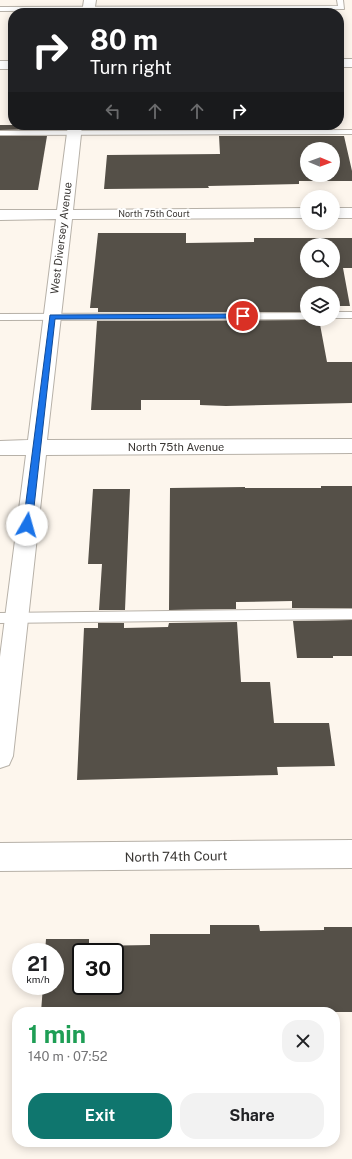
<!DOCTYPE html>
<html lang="en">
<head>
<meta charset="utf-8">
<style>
  :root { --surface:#fff; --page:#f2f2f2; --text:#202124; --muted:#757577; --accent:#0f766e }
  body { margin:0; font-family:"Public Sans",sans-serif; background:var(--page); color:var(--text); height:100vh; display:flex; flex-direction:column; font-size:15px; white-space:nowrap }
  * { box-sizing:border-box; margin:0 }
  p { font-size:13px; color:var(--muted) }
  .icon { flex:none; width:22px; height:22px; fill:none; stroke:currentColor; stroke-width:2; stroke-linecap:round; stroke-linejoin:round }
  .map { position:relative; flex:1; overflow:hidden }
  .panel { position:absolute; left:12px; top:1007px; width:328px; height:140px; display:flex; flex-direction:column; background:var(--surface); border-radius:16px; box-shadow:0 2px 10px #0003 }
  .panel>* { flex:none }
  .banner { position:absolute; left:8px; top:8px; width:336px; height:122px; border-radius:16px; box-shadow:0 2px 10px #0003; background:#202124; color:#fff; overflow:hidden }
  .needle { width:26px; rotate:91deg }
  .tools { position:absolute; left:300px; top:142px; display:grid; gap:8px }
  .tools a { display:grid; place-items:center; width:40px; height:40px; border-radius:50%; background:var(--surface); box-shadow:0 2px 10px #0003; font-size:20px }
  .speed { position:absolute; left:12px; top:943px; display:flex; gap:8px; font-size:20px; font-weight:700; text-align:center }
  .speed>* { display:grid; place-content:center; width:52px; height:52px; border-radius:50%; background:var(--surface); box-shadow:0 2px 10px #0003; line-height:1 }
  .speed small { font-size:10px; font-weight:400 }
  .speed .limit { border:2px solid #111; border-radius:6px; background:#fff; color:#111 }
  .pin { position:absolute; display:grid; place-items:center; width:34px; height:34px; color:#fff; margin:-17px; border:2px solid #fff; border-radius:50%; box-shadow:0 1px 4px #0007 }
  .me { position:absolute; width:44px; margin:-22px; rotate:7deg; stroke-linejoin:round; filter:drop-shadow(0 0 3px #0008) }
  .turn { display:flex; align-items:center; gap:14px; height:84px; padding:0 16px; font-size:18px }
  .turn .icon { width:52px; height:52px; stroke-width:2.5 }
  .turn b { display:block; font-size:28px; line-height:34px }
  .lanes { display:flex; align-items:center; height:38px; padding:0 16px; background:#0003; justify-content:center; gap:20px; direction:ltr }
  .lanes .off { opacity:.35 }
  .round { display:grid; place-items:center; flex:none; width:42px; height:42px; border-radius:16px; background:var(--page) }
  .summary { display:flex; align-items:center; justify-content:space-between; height:68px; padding:0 16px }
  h1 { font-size:24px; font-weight:700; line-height:30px; color:#1e9e55 }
  .action { display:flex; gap:8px; margin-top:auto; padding:8px 16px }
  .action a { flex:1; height:46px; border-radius:16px; background:var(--accent); color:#fff; font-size:16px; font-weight:700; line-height:46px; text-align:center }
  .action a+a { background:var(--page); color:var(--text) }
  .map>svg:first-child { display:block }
</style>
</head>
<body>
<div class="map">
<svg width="352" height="1159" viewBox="0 0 352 1159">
  <rect width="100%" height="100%" fill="#fdf6ed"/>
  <g fill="#ddc8ab">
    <rect x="107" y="11" width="130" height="2"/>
    <polygon points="101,125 291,125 292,128 101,126"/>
  </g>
  <g fill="#555048" fill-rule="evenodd">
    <polygon points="0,125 49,125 48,129 0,130"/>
    <polygon points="0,136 47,136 38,190 0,190"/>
    <path d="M219,136h125l8,35v10h-53v3l-91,2 1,2 -105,1 3,-34 113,-1zM307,149h26v26h-26z"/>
    <path d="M98,233h88v10l68,-1v-4h98v30h-9l7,38h-17v-13h-26v19h-209v-4h-8zM307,245h26v26h-26z"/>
    <polygon points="308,319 319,319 327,362 352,362 352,403 226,406 200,405 200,400 141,400 141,410 91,410 97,321 307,320"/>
    <polygon points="321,486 352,486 352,608 292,608 292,601 236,602 236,609 169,610 170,488 245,487 245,488 321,488"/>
    <polygon points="93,489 130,489 125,610 99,610 102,564 88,564"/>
    <polygon points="352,620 352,656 333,656 333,658 297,658 293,621"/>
    <polygon points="237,622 241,682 270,682 274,723 329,723 335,766 277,767 278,775 77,780 84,628 98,628 98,623 124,623 124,628 168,627 169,623"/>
    <path d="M210,925h49l1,6 64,-1v-3h28v85h-311l2,-26h12v-34h-10l1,-13h43v7l61,-1v-11h60zM81,952h34v34h-34z"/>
  </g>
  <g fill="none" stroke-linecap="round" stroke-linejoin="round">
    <defs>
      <g id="lane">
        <polygon points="337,0 343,0 344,9 0,11 0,7 338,6"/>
        <polygon points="352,130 352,134 0,135 0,131"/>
        <rect x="333" y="312" width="19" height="6"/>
        <polygon points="307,313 307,319 0,320 0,314"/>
        <polygon points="352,609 352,619 0,623 0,613"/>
      </g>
      <g id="street">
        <polygon points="84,0 96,0 94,13 82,13"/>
        <rect x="339" y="59" width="13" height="8"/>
        <rect x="0" y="61" width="13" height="8"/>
        <polygon points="68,125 82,125 73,210 307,208 307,218 72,219 47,440 352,439 352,453 46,455 13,756 9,765 0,768 0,657 26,455 0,455 0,441 28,440 56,219 0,220 0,210 57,210"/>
        <rect x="333" y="208" width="19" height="10"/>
        <polygon points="352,840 352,868 0,871 0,843"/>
      </g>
    </defs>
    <use href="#lane" stroke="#b7b1a8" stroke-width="2"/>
    <use href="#street" stroke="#b7b1a8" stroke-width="2"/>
    <use href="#lane" fill="#fff" fill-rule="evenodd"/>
    <use href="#street" fill="#fff" fill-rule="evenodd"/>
  </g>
  <polygon fill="#1a73e8" stroke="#114b97" points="243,314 246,314 246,318 55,319 32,525 30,528 24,528 23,525 50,315"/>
  <g text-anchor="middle" stroke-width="4" stroke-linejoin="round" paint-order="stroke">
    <g font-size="9" fill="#3a3734" stroke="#fff">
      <text x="154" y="217">North 75th Court</text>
    </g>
    <g font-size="11" fill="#3a3734" stroke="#fff">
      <text transform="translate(61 238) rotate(-83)" y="4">West Diversey Avenue</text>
      <text x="176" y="451">North 75th Avenue</text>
    </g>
    <g font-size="13" fill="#3a3734" stroke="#fff">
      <text transform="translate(176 856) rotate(-1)" y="5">North 74th Court</text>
    </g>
  </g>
</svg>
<div class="tools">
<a><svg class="needle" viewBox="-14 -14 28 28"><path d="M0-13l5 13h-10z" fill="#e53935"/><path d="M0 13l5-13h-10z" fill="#757577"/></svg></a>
<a><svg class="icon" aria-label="sound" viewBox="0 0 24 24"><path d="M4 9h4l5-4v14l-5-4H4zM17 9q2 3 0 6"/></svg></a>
<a><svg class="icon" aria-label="search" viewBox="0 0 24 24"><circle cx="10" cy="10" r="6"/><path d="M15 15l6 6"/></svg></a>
<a><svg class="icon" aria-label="layers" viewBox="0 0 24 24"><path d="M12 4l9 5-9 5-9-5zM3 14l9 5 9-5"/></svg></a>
</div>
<div class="speed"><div>21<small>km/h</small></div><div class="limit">30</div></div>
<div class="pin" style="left:243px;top:316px;background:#d93025"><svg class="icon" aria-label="arrive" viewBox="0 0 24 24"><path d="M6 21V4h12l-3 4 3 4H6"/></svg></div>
<svg class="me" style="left:27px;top:525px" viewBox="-20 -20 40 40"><circle r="19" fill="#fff"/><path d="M0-13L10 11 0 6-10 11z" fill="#1a73e8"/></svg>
<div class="banner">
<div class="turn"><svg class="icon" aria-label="right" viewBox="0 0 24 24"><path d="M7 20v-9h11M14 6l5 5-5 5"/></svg><div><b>80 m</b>Turn right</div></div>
<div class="lanes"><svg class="icon off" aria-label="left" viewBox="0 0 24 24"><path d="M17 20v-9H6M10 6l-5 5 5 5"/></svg><svg class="icon off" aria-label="ahead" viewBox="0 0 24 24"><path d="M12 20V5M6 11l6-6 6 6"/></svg><svg class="icon off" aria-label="ahead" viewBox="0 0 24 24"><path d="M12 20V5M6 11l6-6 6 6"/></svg><svg class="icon" aria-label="right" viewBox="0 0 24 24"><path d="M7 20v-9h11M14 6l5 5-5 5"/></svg></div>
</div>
<section class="panel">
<div class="summary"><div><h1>1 min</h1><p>140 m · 07:52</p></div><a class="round"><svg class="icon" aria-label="close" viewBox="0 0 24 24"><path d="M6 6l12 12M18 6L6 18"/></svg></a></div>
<div class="action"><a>Exit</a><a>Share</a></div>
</section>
</div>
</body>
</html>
